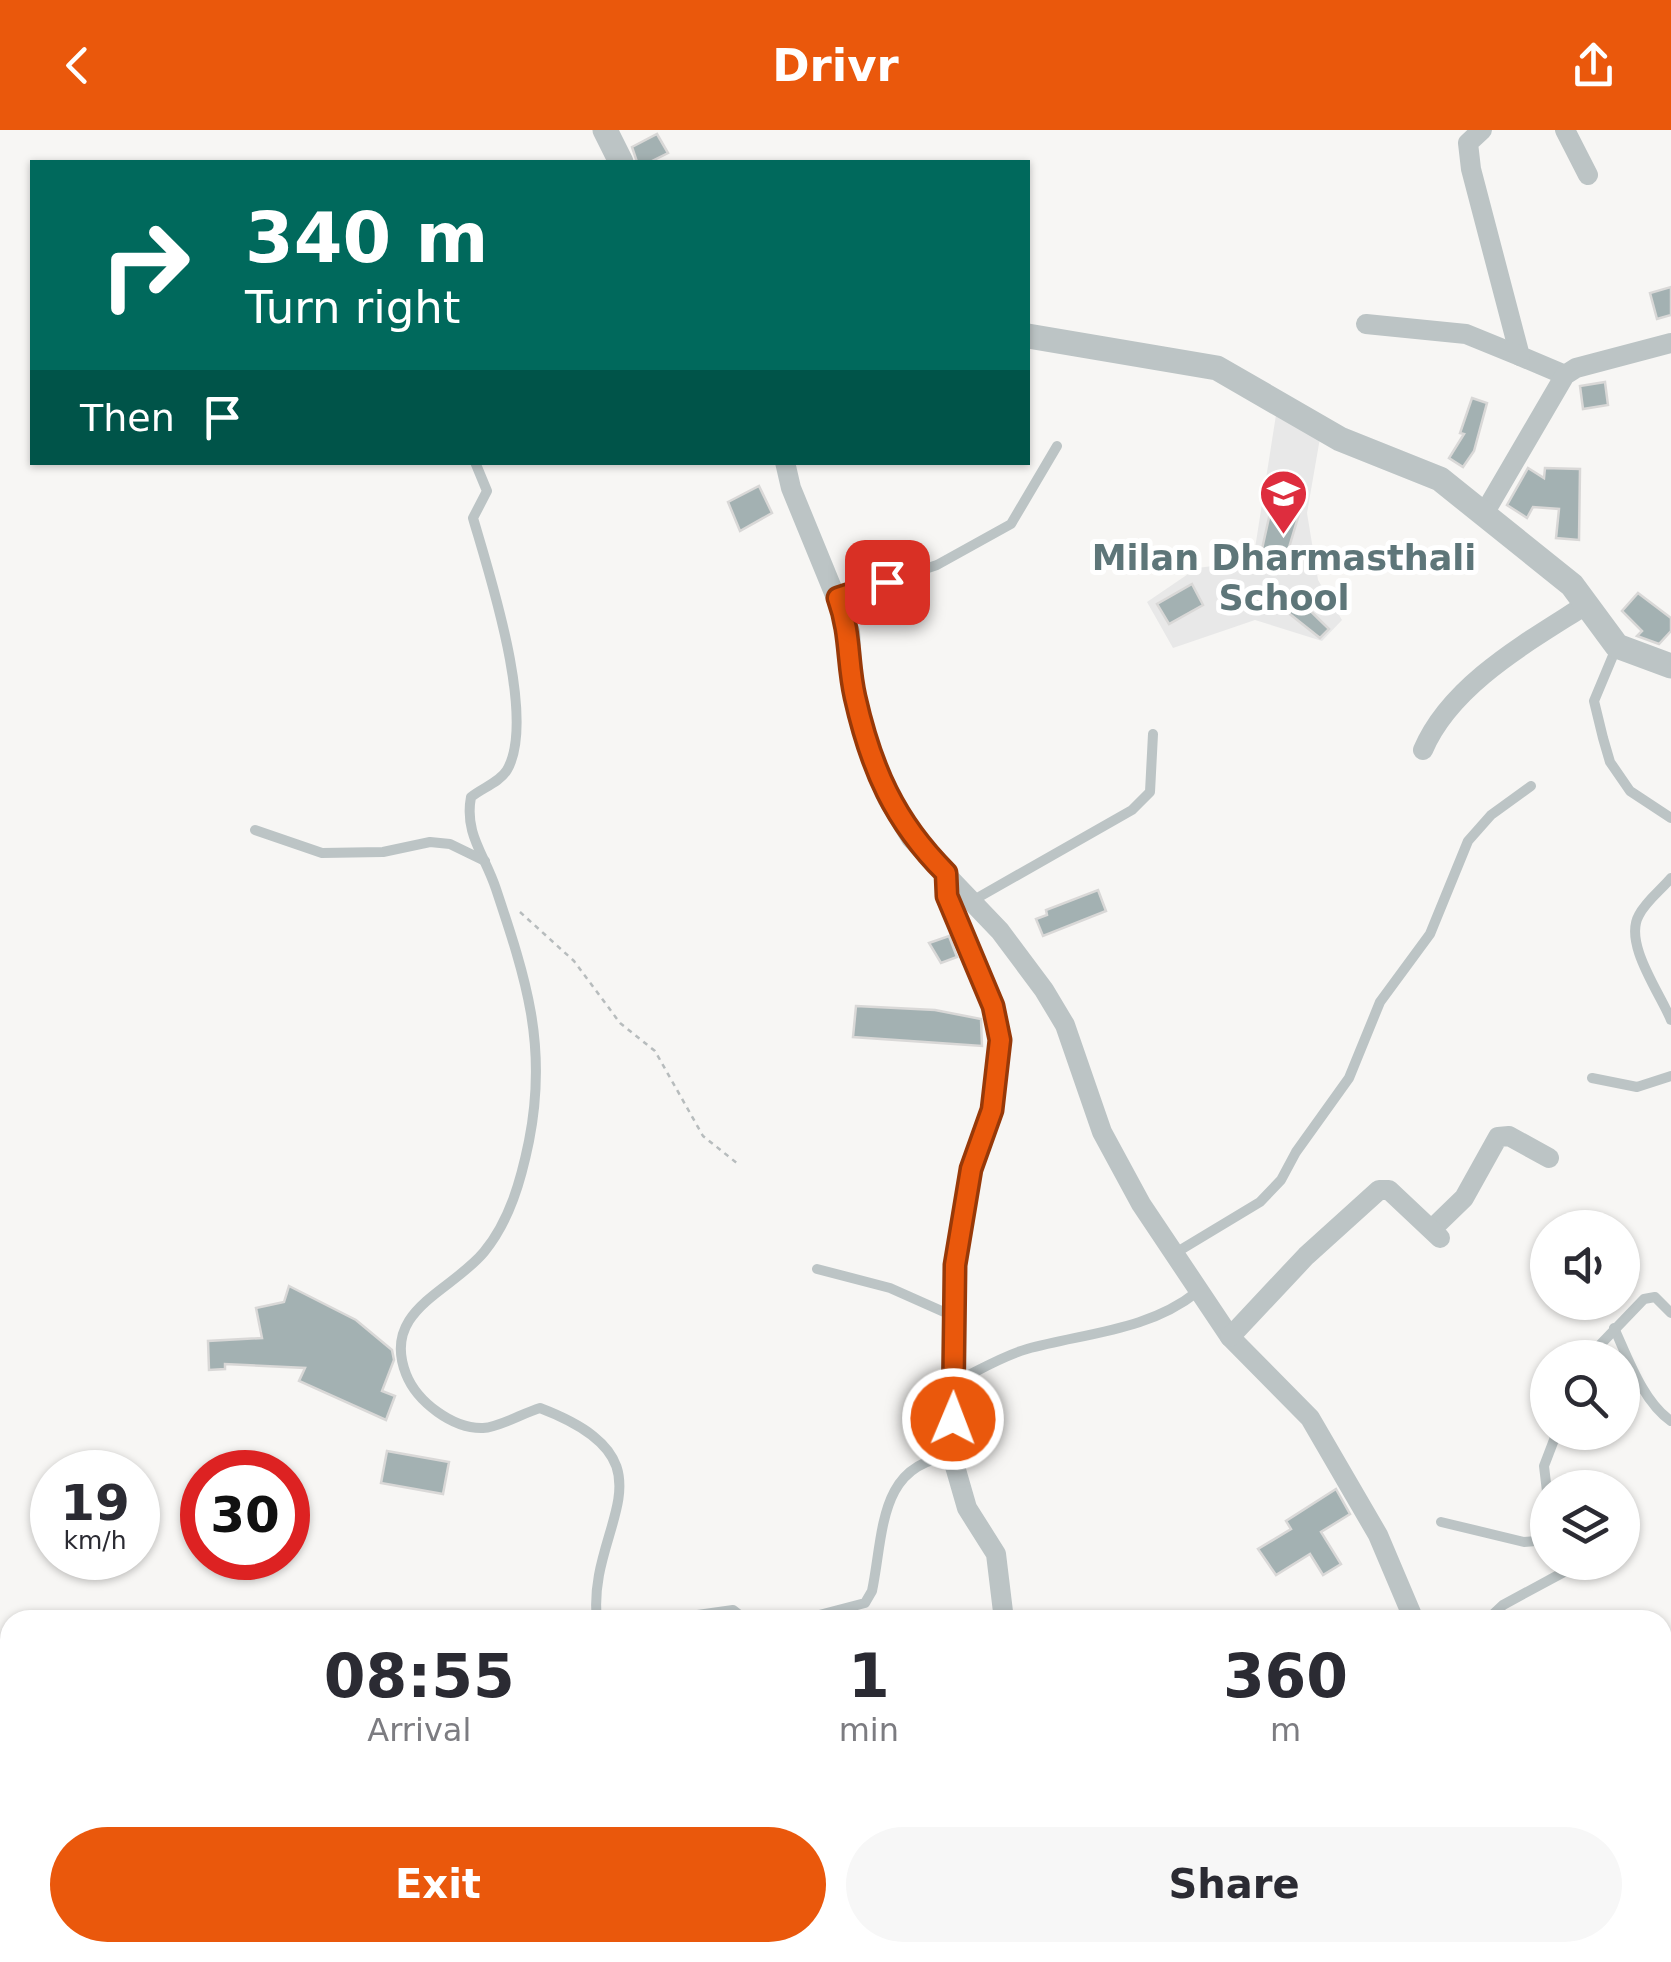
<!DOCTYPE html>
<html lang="en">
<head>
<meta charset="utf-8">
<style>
  :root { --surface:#fff; --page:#f7f7f7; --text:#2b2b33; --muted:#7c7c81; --accent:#ea580c }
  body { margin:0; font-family:"DejaVu Sans",sans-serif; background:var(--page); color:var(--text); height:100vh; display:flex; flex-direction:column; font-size:38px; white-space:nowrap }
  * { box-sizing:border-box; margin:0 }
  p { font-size:32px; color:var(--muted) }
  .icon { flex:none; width:55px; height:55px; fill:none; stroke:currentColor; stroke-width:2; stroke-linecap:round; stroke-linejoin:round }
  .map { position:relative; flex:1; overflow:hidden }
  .drawer { position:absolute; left:0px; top:1480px; width:1672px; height:352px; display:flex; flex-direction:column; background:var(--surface); border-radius:30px 30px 0 0; box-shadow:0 2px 8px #0004 }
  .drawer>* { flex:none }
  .guide { position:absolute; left:30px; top:30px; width:1000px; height:305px; border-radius:0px; box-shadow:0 2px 8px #0004; background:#00695c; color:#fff; overflow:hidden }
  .controls { position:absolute; left:1530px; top:1080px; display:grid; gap:20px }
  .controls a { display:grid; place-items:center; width:110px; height:110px; border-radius:50%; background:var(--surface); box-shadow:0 2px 8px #0004; font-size:50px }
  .speed { position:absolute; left:30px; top:1320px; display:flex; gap:20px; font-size:50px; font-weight:700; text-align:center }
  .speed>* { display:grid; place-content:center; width:130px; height:130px; border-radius:50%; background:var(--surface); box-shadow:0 2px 8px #0004; line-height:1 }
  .speed small { font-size:25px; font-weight:400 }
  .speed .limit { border:15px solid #d22; background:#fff; color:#111 }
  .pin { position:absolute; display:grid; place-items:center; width:85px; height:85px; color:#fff; margin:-42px; border-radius:20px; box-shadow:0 5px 15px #0006 }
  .me { position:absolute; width:110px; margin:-55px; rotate:1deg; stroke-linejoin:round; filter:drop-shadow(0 0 8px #0008) }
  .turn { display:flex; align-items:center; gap:35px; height:210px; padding:0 50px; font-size:45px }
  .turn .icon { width:130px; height:130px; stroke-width:2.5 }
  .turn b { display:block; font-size:70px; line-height:85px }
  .then { display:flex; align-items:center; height:95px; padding:0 50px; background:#0003; gap:20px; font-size:38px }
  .eta { display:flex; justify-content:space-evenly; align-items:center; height:170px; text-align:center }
  .eta b { font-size:60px; font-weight:600; line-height:70px }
  .primary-button { display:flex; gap:20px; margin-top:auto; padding:20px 50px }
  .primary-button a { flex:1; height:115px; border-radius:60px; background:var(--accent); color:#fff; font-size:40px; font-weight:600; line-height:115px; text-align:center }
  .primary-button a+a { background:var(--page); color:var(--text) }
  header { display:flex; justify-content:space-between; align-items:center; height:130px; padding:0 50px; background:var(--accent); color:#fff; font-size:45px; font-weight:600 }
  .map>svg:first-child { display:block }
</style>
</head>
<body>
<header><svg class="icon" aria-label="back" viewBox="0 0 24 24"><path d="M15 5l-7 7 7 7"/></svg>Drivr<svg class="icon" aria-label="share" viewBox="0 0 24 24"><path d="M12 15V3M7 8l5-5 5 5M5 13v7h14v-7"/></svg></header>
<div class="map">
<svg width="1671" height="1832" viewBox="0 0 1671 1832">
  <rect width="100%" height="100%" fill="#f7f6f4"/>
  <polygon fill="#e8e8e8" points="1276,285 1320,308 1307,383 1318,450 1342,490 1322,511 1255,490 1173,518 1147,472 1197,438 1253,431"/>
  <g fill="#a3b1b2" stroke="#d9d8d7" stroke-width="2.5">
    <polygon points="657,4 668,23 650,32 637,32 632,17"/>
    <polygon points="1671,157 1671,185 1657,189 1650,163"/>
    <polygon points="1605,252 1608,275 1583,279 1580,256"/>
    <polygon points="1472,268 1487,273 1474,321 1463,337 1449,328 1464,304 1460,303"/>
    <polygon points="1528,338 1544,348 1545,338 1580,339 1579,410 1556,408 1559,379 1533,377 1527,388 1507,375"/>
    <polygon points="759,356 772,383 740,401 728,372"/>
    <polygon points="1276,356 1306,361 1284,434 1260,428"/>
    <polygon points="1192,454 1203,475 1169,494 1157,474"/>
    <polygon points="1638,463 1671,488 1671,501 1659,514 1637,506 1642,501 1622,481"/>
    <polygon points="1293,464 1329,499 1320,508 1286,481 1289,477 1285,472"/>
    <polygon points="1098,760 1106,781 1043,806 1036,789 1047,785 1046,780"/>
    <polygon points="949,806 957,827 941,833 929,813"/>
    <polygon points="856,876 935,880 981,889 982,916 853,907"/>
    <polygon points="289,1156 356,1190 392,1220 394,1230 382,1261 395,1266 386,1290 299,1251 305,1238 225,1234 225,1239 209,1240 208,1211 262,1208 256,1178 284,1172"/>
    <polygon points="387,1321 449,1332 443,1364 381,1353"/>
    <polygon points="1336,1359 1350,1384 1321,1402 1341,1434 1323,1445 1310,1424 1276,1445 1258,1419 1291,1399 1286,1391"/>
  </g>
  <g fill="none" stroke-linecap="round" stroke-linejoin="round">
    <g stroke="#b7bcbd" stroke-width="2.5" stroke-dasharray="5 5" stroke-linecap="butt">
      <polyline points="520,782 574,831 620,893 655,921 703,1006 738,1034"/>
      <polyline points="471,1832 487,1822"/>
    </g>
    <g stroke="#bcc4c5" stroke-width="10">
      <path d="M475,332l12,29 -14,27c16,55 64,201 34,252 -7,12 -25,18 -36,27 -7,37 14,58 25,92 30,90 52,156 33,252 -8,39 -19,79 -45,111 -33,40 -103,58 -78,122 11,28 47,55 77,54 17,-1 40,-15 57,-20 144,55 46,117 57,212"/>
      <polyline points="838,468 937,435 1011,394 1057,316"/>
      <polyline points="1617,516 1594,571 1603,608 1610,632 1630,661 1671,688"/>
      <polyline points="255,700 322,723 383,722 430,712 450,714 485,731"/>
      <path d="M1671,748c-10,12 -25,23 -32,37 -16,28 21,78 32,105"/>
      <polyline points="972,771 1132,680 1150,662 1153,604"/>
      <polyline points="1592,948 1637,957 1671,946"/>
      <polyline points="1177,1122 1260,1072 1281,1050 1296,1022 1349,948 1380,872 1430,804 1468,711 1491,685 1531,656"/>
      <polyline points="817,1139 890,1158 953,1186"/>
      <path d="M1614,1198c14,30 29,74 57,93"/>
      <polyline points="1594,1228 1597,1218 1644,1169 1655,1167 1671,1183"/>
      <path d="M955,1252c23,-11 47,-26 72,-33 58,-16 121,-18 170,-57"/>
      <polyline points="1548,1370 1544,1336 1557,1302"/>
      <polyline points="1441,1392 1524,1412 1548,1410"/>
      <polyline points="662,1490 733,1480 746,1490"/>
      <path d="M800,1490l65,-17 7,-12c12,-58 6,-128 80,-135"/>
      <polyline points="1487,1490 1503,1475 1564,1442 1569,1432"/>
    </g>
    <g stroke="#bcc4c5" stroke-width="20">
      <polyline points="1482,0 1468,13 1471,39 1520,226 1565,245"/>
      <polyline points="1565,0 1588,45"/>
      <polyline points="1366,194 1466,204 1520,226"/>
      <polyline points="785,332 791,358 850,502 854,565 887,668 911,708 1000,801 1044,860 1065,895 1102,1002 1141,1074 1230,1207 1310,1288 1378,1405 1414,1490"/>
      <polyline points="1485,382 1565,245 1576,238 1671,213"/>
      <path d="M1423,620c28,-66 105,-108 164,-146"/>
      <polyline points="946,743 947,766 993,877 999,909 991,980 971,1039 955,1135 952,1326 967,1378 996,1424 1004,1490"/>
      <polyline points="1432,1099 1464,1068 1498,1007 1509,1006 1549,1028"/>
      <polyline points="1230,1207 1306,1126 1379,1060 1389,1060 1440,1108"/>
      <polyline points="1662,1702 1671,1706"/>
      <polyline points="998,1832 999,1822"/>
    </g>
    <g stroke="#bcc4c5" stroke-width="25">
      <polyline points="605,0 621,32"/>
      <polyline points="1028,206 1217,238 1340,309 1440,349 1572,455 1617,516 1671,536"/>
    </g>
  </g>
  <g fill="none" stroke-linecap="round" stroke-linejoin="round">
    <defs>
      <path id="route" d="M887,452l-49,16c13,36 9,64 17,99 16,71 39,124 91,176l1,23 46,110 7,34 -8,70 -21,59 -16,96 -2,154"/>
    </defs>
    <use href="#route" stroke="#983908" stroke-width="25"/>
    <use href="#route" stroke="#ea580c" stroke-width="18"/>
  </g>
  <defs>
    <symbol id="school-pin" viewBox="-11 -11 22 30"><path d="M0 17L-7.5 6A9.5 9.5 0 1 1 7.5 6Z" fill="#de2d3e" stroke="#fff"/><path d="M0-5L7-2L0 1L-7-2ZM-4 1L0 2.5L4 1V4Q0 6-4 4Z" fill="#fff"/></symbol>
  </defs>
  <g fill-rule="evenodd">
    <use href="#school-pin" x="1256" y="336" width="55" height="75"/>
  </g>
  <g text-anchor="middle" stroke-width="10" stroke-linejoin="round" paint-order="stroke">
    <g font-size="35" font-weight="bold" fill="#5e7679" stroke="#fff">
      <text x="1284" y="440">Milan Dharmasthali<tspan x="1284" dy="40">School</tspan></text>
    </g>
  </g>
</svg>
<div class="controls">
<a><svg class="icon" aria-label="sound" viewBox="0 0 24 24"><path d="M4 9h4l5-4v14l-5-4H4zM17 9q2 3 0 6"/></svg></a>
<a><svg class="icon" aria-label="search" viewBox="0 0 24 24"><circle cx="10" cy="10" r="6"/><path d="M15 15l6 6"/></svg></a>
<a><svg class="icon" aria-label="layers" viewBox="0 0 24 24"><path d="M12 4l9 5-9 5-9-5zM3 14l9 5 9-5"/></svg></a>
</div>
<div class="speed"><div>19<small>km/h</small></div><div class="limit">30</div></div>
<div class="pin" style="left:887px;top:452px;background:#d93025"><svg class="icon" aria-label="arrive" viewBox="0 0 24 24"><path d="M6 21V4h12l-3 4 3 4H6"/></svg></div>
<svg class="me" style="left:953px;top:1289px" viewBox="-20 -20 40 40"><circle r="17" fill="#ea580c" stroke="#fff" stroke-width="3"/><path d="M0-11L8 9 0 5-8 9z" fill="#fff"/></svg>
<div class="guide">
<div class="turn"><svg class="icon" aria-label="right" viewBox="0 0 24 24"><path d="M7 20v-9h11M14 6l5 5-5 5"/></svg><div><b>340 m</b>Turn right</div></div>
<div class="then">Then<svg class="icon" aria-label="arrive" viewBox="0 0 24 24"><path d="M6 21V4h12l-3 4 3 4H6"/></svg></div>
</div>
<section class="drawer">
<div class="eta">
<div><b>08:55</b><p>Arrival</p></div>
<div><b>1</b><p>min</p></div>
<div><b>360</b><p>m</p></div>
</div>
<div class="primary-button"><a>Exit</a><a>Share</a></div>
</section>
</div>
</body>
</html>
